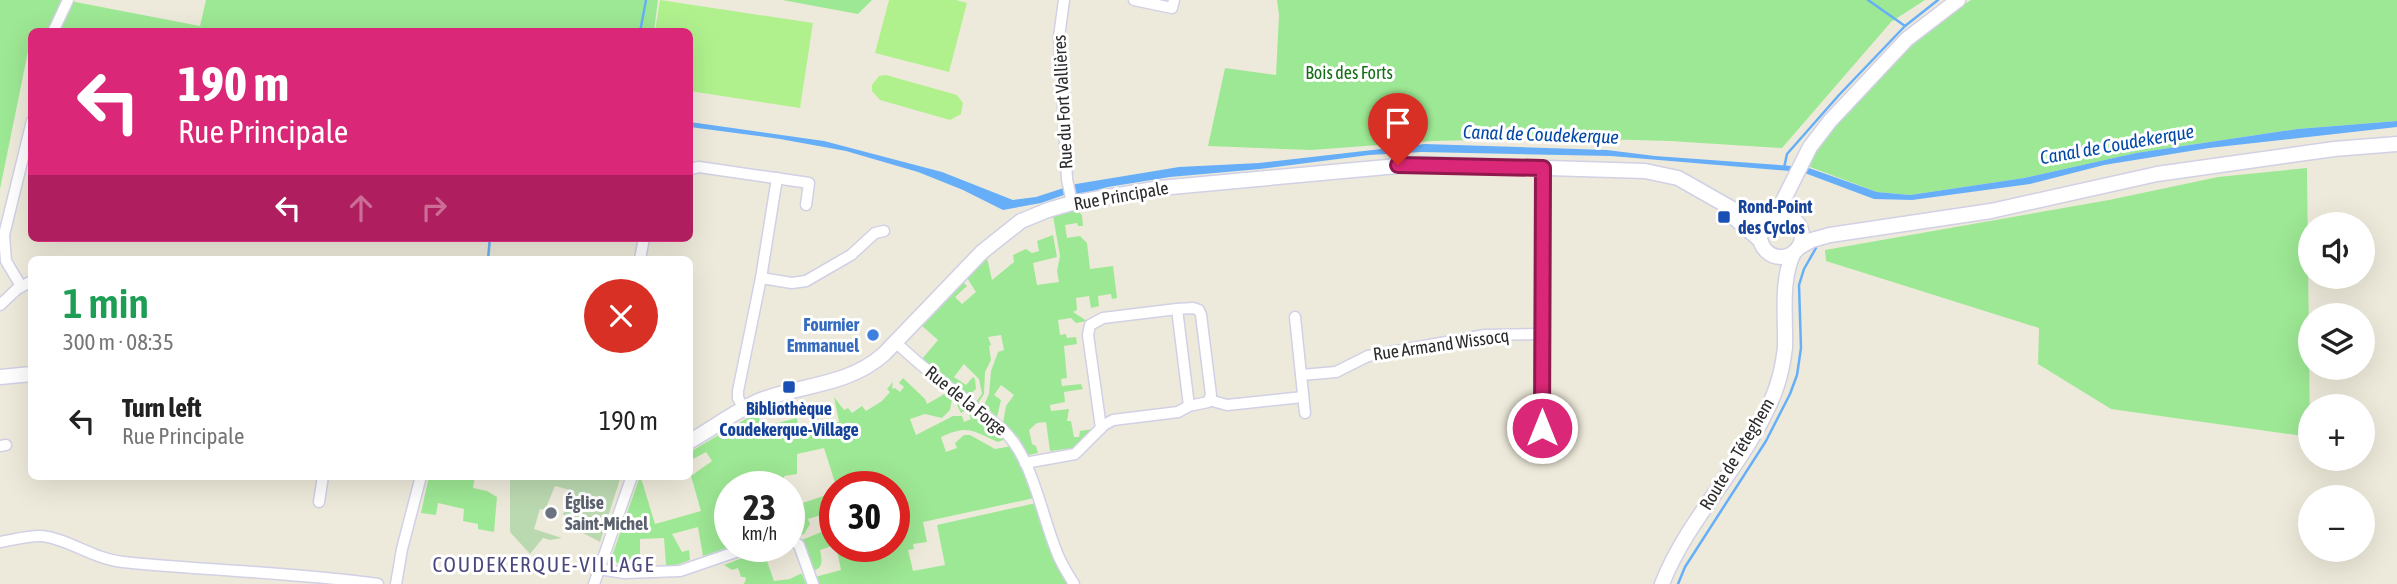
<!DOCTYPE html>
<html lang="en">
<head>
<meta charset="utf-8">
<style>
  :root { --surface:#fff; --page:#f2f2f2; --text:#222; --muted:#767676 }
  body { margin:0; font-family:"Asap Condensed",sans-serif; background:var(--page); color:var(--text); height:100vh; display:flex; flex-direction:column; font-size:26px; white-space:nowrap }
  * { box-sizing:border-box; margin:0 }
  p { font-size:23px; color:var(--muted) }
  .icon { flex:none; width:38px; height:38px; fill:none; stroke:currentColor; stroke-width:2; stroke-linecap:round; stroke-linejoin:round }
  .map { position:relative; flex:1; overflow:hidden }
  .side { position:absolute; left:28px; top:256px; width:665px; height:224px; display:flex; flex-direction:column; background:var(--surface); border-radius:10px; box-shadow:0 7px 28px #0002 }
  .side>* { flex:none }
  .hud { position:absolute; left:28px; top:28px; width:665px; height:214px; border-radius:10px; box-shadow:0 7px 28px #0002; background:#db2777; color:#fff; overflow:hidden }
  .fabs { position:absolute; left:2298px; top:212px; display:grid; gap:14px }
  .fabs a { display:grid; place-items:center; width:77px; height:77px; border-radius:50%; background:var(--surface); box-shadow:0 7px 28px #0002; font-size:35px }
  .speed { position:absolute; left:714px; top:471px; display:flex; gap:14px; font-size:35px; font-weight:700; text-align:center }
  .speed>* { display:grid; place-content:center; width:91px; height:91px; border-radius:50%; background:var(--surface); box-shadow:0 7px 28px #0002; line-height:1 }
  .speed small { font-size:18px; font-weight:400 }
  .speed .limit { border:10px solid #d22; background:#fff; color:#111 }
  .pin { position:absolute; display:grid; place-items:center; width:60px; height:60px; color:#fff; margin:-72px -30px; border-radius:50% 50% 50% 0; rotate:-45deg; box-shadow:0 0 7px #0007 }
  .pin .icon { rotate:45deg }
  .me { position:absolute; width:77px; margin:-38px; rotate:0deg; stroke-linejoin:round; filter:drop-shadow(0 0 5px #0008) }
  .turn { display:flex; align-items:center; gap:24px; height:147px; padding:0 35px; font-size:32px }
  .turn .icon { width:91px; height:91px; stroke-width:2.5 }
  .turn b { display:block; font-size:49px; line-height:60px }
  .lanes { display:flex; align-items:center; height:66px; padding:0 35px; background:#0003; justify-content:center; gap:35px; direction:ltr }
  .lanes .off { opacity:.35 }
  .round { display:grid; place-items:center; flex:none; width:74px; height:74px; border-radius:37px; background:var(--page) }
  .overview { display:flex; align-items:center; justify-content:space-between; height:119px; padding:0 35px }
  h1 { font-size:42px; font-weight:600; line-height:52px; color:#1e9e55 }
  ul { padding:0; list-style:none }
  li { display:flex; align-items:center; gap:21px; height:91px; padding:0 35px }
  li div { flex:1 }
  li b { display:block; font-size:26px }
  li em { font-style:normal }
  .map>svg:first-child { display:block }
</style>
</head>
<body>
<div class="map">
<svg width="2397" height="584" viewBox="0 0 2397 584">
  <rect width="100%" height="100%" fill="#eeeadb"/>
  <g fill="#9de894">
    <polygon points="0,0 65,0 200,26 206,0 658,0 654,31 32,32 0,189"/>
    <polygon points="782,0 872,0 858,14"/>
    <polygon points="1277,0 1925,0 1891,22 1782,148 1670,141 1561,138 1433,141 1311,150 1208,146 1225,68 1276,75 1279,15"/>
    <path d="M1971,0h426v121l-100,8 -161,24 -112,25 -114,17 -33,-3 -67,-25c4,-20 23,-39 36,-54 37,-43 76,-84 125,-113z"/>
    <polygon points="2307,168 2310,437 2111,409 2038,364 2039,328 1826,261 1825,250 2109,200 2218,177"/>
    <polygon points="1077,210 1082,215 1083,226 1078,226 1077,223 1065,225 1067,238 1080,236 1087,243 1090,269 1113,266 1117,298 1112,299 1111,294 1098,296 1099,306 1091,308 1089,296 1076,298 1077,310 1073,312 1087,321 1076,323 1071,318 1058,320 1060,335 1066,334 1067,338 1076,337 1077,344 1064,346 1067,378 1061,379 1062,386 1081,384 1083,389 1064,392 1065,402 1050,405 1051,411 1069,409 1067,421 1071,421 1074,437 1079,437 1080,431 1093,429 1073,448 1050,451 1046,422 1037,423 1029,430 1032,444 1036,446 1038,453 1028,455 1019,438 1003,423 1006,406 1014,395 1001,385 994,395 1001,400 997,417 984,405 989,394 991,371 998,352 1004,350 1001,335 988,337 991,345 989,346 991,360 985,372 984,394 978,403 976,402 982,394 979,379 964,364 954,377 966,385 973,377 975,379 976,389 969,395 922,359 938,340 921,325 963,282 967,286 955,297 962,304 976,292 967,278 987,258 992,280 1014,262 1013,255 1026,249 1032,253 1039,251 1037,241 1053,235 1057,257 1033,263 1037,285 1059,282 1057,271 1060,256 1053,216"/>
    <path d="M903,378l22,21 2,5 21,-12 4,7 -2,11 -8,8 -17,-4 -15,5 6,16 37,-19h9l2,6 7,-3 -4,-9 -6,3 -5,-10 3,-2 44,36v3l-5,2c-26,-11 -29,-18 -57,-5l5,15 11,-4 -2,-5 9,-8h6l25,14 17,-3 7,13 15,39 -111,24 4,20 -14,2 1,5 -6,1 5,21 32,-6 -8,-40 99,-22 33,81h-251l-3,-7 26,-7 -5,-24h58v-60h-58l-12,-38 -27,6v20l-13,2 1,10h-55v32l-13,6 6,17 7,-2 2,7 -29,10 -5,-29 -26,7 10,18 7,-2 1,10 -14,5h-10l-2,-27 -24,1v19l9,1 2,6 -30,1 -6,-5 -2,-8 26,-74 2,-1 14,46 46,-13 -10,-35 21,-15 -6,-9 -13,7 -3,-7 64,-38h4l7,23 2,-6 -1,-5 31,-8 2,19 15,-3 2,-8 23,-4 -5,-25 10,13 4,-2 4,5 10,-7 4,5 16,-10 8,-9 -3,-3 6,-7 -1,7 3,-1 5,4 4,-5 -5,-4z"/>
    <polygon points="429,476 475,476 473,488 487,491 497,497 494,532 478,529 478,524 463,521 464,509 438,503 436,515 421,513"/>
    <path d="M835,492v53l-15,5c2,10 4,17 -7,21l-11,-31 24,-10 -5,-15 -13,4 2,5 -6,10 -3,1 -10,-28z"/>
    <polygon points="774,546 776,555 767,561 774,581 790,579 800,574 802,574 806,584 744,584 746,579 745,577 741,577 738,568 732,570 724,565"/>
  </g>
  <polygon fill="#bbd9b1" points="510,476 621,476 600,542 566,524 569,517 563,515 570,490 555,486 545,510 540,509 534,529 562,538 550,540 543,538 530,554 510,532"/>
  <g fill="#b0f18e">
    <polygon points="660,0 813,23 800,108 690,91 690,32 655,31"/>
    <polygon points="889,0 956,0 967,3 949,72 875,53"/>
    <polygon points="886,75 957,95 963,103 961,114 950,120 880,100 872,91 872,85 879,76"/>
  </g>
  <polygon fill="#66aff8" points="2397,121 2397,127 2209,148 2104,165 2030,184 1912,200 1874,199 1802,172 1611,156 1422,152 1369,155 1260,169 1170,177 1108,187 1077,195 1064,195 1041,203 1003,210 963,190 918,172 846,151 780,139 690,127 690,122 824,141 942,172 1013,200 1036,197 1076,184 1179,167 1259,163 1425,144 1607,150 1655,156 1806,167 1877,192 1910,195 2024,178 2136,153 2297,129"/>
  <g fill="none" stroke-linecap="round" stroke-linejoin="round">
    <g stroke="#66aff8" stroke-width="2.5">
      <polyline points="1868,0 1905,26"/>
      <polyline points="640,32 646,0"/>
      <polyline points="1784,168 1787,154 1839,95 1905,26 1938,0"/>
      <polyline points="488,259 490,238"/>
      <polyline points="1678,584 1685,567 1766,441 1790,394 1797,375 1801,348 1799,285 1804,269 1816,248"/>
    </g>
    <defs>
      <g id="street">
        <polyline points="1064,0 1059,37 1067,179 1072,203"/>
        <polyline points="1134,0 1172,8 1174,0"/>
        <polyline points="53,32 68,0"/>
        <polyline points="690,169 699,167 809,183 806,205"/>
        <polyline points="640,259 644,238"/>
        <polyline points="761,278 792,283 806,281 851,255 875,233 884,231"/>
        <polyline points="21,286 6,261 4,235 32,121"/>
        <polyline points="0,305 17,289 32,281"/>
        <polyline points="1295,317 1305,413"/>
        <path d="M895,342l26,23 81,64c30,27 39,84 54,121 4,12 11,23 18,34"/>
        <polyline points="1301,375 1336,372 1368,356 1485,335 1543,334"/>
        <polyline points="1209,400 1227,405 1303,397"/>
        <polyline points="744,409 738,398 738,391 761,278 777,178"/>
        <polyline points="1101,428 1088,335 1090,325 1103,318 1177,309"/>
        <polyline points="1542,428 1543,168"/>
        <polyline points="0,446 6,445"/>
        <polyline points="1025,463 1075,454 1104,425 1113,420 1178,412 1189,406 1208,402 1211,395 1201,315 1199,310 1193,308 1177,309 1189,406"/>
        <polyline points="319,502 323,476"/>
        <polyline points="789,538 799,545 813,584"/>
        <path d="M0,542c13,-2 29,-7 42,-6 27,3 51,23 81,26 85,9 171,10 255,22"/>
        <polyline points="599,569 624,573 680,571 753,546"/>
        <polyline points="396,584 402,549 421,476"/>
        <polyline points="594,584 632,476"/>
      </g>
      <g id="secondary">
        <circle cx="1781" cy="236" r="21"/>
        <polyline points="1732,216 1760,240"/>
        <polyline points="1773,216 1780,207 1810,147 1830,121 1907,39 1958,0"/>
        <polyline points="1798,248 1812,240 1830,235 1991,211 2157,174 2334,149 2397,144"/>
        <polyline points="0,377 32,374"/>
        <path d="M690,441c24,-13 46,-31 71,-41 42,-16 87,-14 123,-46l98,-102 39,-31 27,-11 24,-7 88,-15 259,-24 226,7 33,7 67,38 13,4h9"/>
        <path d="M1662,584c27,-69 85,-121 112,-190 6,-15 9,-30 11,-46 1,-32 -5,-67 9,-96"/>
      </g>
    </defs>
    <use href="#street" stroke="#d1d0e5" stroke-width="13"/>
    <use href="#secondary" stroke="#d1d0e5" stroke-width="17"/>
    <use href="#street" stroke="#fff" stroke-width="10"/>
    <use href="#secondary" stroke="#fff" stroke-width="14"/>
  </g>
  <g fill="none" stroke-linecap="round" stroke-linejoin="round">
    <defs>
      <polyline id="route" points="1398,165 1543,168 1542,428"/>
    </defs>
    <use href="#route" stroke="#8e194d" stroke-width="18"/>
    <use href="#route" stroke="#db2777" stroke-width="12"/>
  </g>
  <g fill="#1a4fb4" stroke="#fff" stroke-width="2.5">
    <rect x="1717" y="210" width="14" height="14" rx="3.5"/>
    <rect x="782" y="380" width="14" height="14" rx="3.5"/>
  </g>
  <circle fill="#3f7fe0" stroke="#fff" stroke-width="2.5" cx="873" cy="335" r="7"/>
  <circle fill="#6b7280" stroke="#fff" stroke-width="2.5" cx="551" cy="513" r="7"/>
  <g text-anchor="middle" stroke-width="6" stroke-linejoin="round" paint-order="stroke">
    <g font-size="18" fill="#146e17" stroke="#fff">
      <text x="1349" y="79">Bois des Forts</text>
    </g>
    <g font-size="18" fill="#2b2b2b" stroke="#fff">
      <text transform="translate(1063 102) rotate(-93)" y="6">Rue du Fort Vallières</text>
      <text transform="translate(1121 196) rotate(-10)" y="6">Rue Principale</text>
      <text transform="translate(1441 345) rotate(-8)" y="6">Rue Armand Wissocq</text>
      <text transform="translate(966 401) rotate(39)" y="6">Rue de la Forge</text>
      <text transform="translate(1737 454) rotate(-59)" y="6">Route de Téteghem</text>
    </g>
    <g font-size="18" font-weight="bold" fill="#164399" stroke="#fff" text-anchor="start">
      <text x="1738" y="213">Rond-Point<tspan x="1738" dy="21">des Cyclos</tspan></text>
      <text x="789" y="415" text-anchor="middle">Bibliothèque<tspan x="789" dy="21">Coudekerque-Village</tspan></text>
    </g>
    <g font-size="18" font-weight="bold" fill="#366cbe" stroke="#fff" text-anchor="end">
      <text x="859" y="331">Fournier<tspan x="859" dy="21">Emmanuel</tspan></text>
    </g>
    <g font-size="18" font-weight="bold" fill="#5b616d" stroke="#fff" text-anchor="start">
      <text x="565" y="509">Église<tspan x="565" dy="21">Saint-Michel</tspan></text>
    </g>
    <g font-size="19" font-style="italic" fill="#0348a6" stroke="#fff">
      <text transform="translate(1541 134) rotate(2)" y="7">Canal de Coudekerque</text>
      <text transform="translate(2117 144) rotate(-10)" y="7">Canal de Coudekerque</text>
    </g>
    <g font-size="21" letter-spacing="2" fill="#4a477f" stroke="#fff">
      <text x="544" y="572">COUDEKERQUE-VILLAGE</text>
    </g>
  </g>
</svg>
<div class="fabs">
<a><svg class="icon" aria-label="sound" viewBox="0 0 24 24"><path d="M4 9h4l5-4v14l-5-4H4zM17 9q2 3 0 6"/></svg></a>
<a><svg class="icon" aria-label="layers" viewBox="0 0 24 24"><path d="M12 4l9 5-9 5-9-5zM3 14l9 5 9-5"/></svg></a>
<a>+</a>
<a>−</a>
</div>
<div class="speed"><div>23<small>km/h</small></div><div class="limit">30</div></div>
<div class="pin" style="left:1398px;top:165px;background:#d93025"><svg class="icon" aria-label="arrive" viewBox="0 0 24 24"><path d="M6 21V4h12l-3 4 3 4H6"/></svg></div>
<svg class="me" style="left:1542px;top:428px" viewBox="-20 -20 40 40"><circle r="17" fill="#db2777" stroke="#fff" stroke-width="3"/><path d="M0-11L8 9 0 5-8 9z" fill="#fff"/></svg>
<div class="hud">
<div class="turn"><svg class="icon" aria-label="left" viewBox="0 0 24 24"><path d="M17 20v-9H6M10 6l-5 5 5 5"/></svg><div><b>190 m</b>Rue Principale</div></div>
<div class="lanes"><svg class="icon" aria-label="left" viewBox="0 0 24 24"><path d="M17 20v-9H6M10 6l-5 5 5 5"/></svg><svg class="icon off" aria-label="ahead" viewBox="0 0 24 24"><path d="M12 20V5M6 11l6-6 6 6"/></svg><svg class="icon off" aria-label="right" viewBox="0 0 24 24"><path d="M7 20v-9h11M14 6l5 5-5 5"/></svg></div>
</div>
<section class="side">
<div class="overview"><div><h1>1 min</h1><p>300 m · 08:35</p></div><a class="round" style="background:#d93025;color:#fff"><svg class="icon" aria-label="close" viewBox="0 0 24 24"><path d="M6 6l12 12M18 6L6 18"/></svg></a></div>
<ul>
<li><svg class="icon" aria-label="left" viewBox="0 0 24 24"><path d="M17 20v-9H6M10 6l-5 5 5 5"/></svg><div><b>Turn left</b><p>Rue Principale</p></div><em>190 m</em></li>
</ul>
</section>
</div>
</body>
</html>
